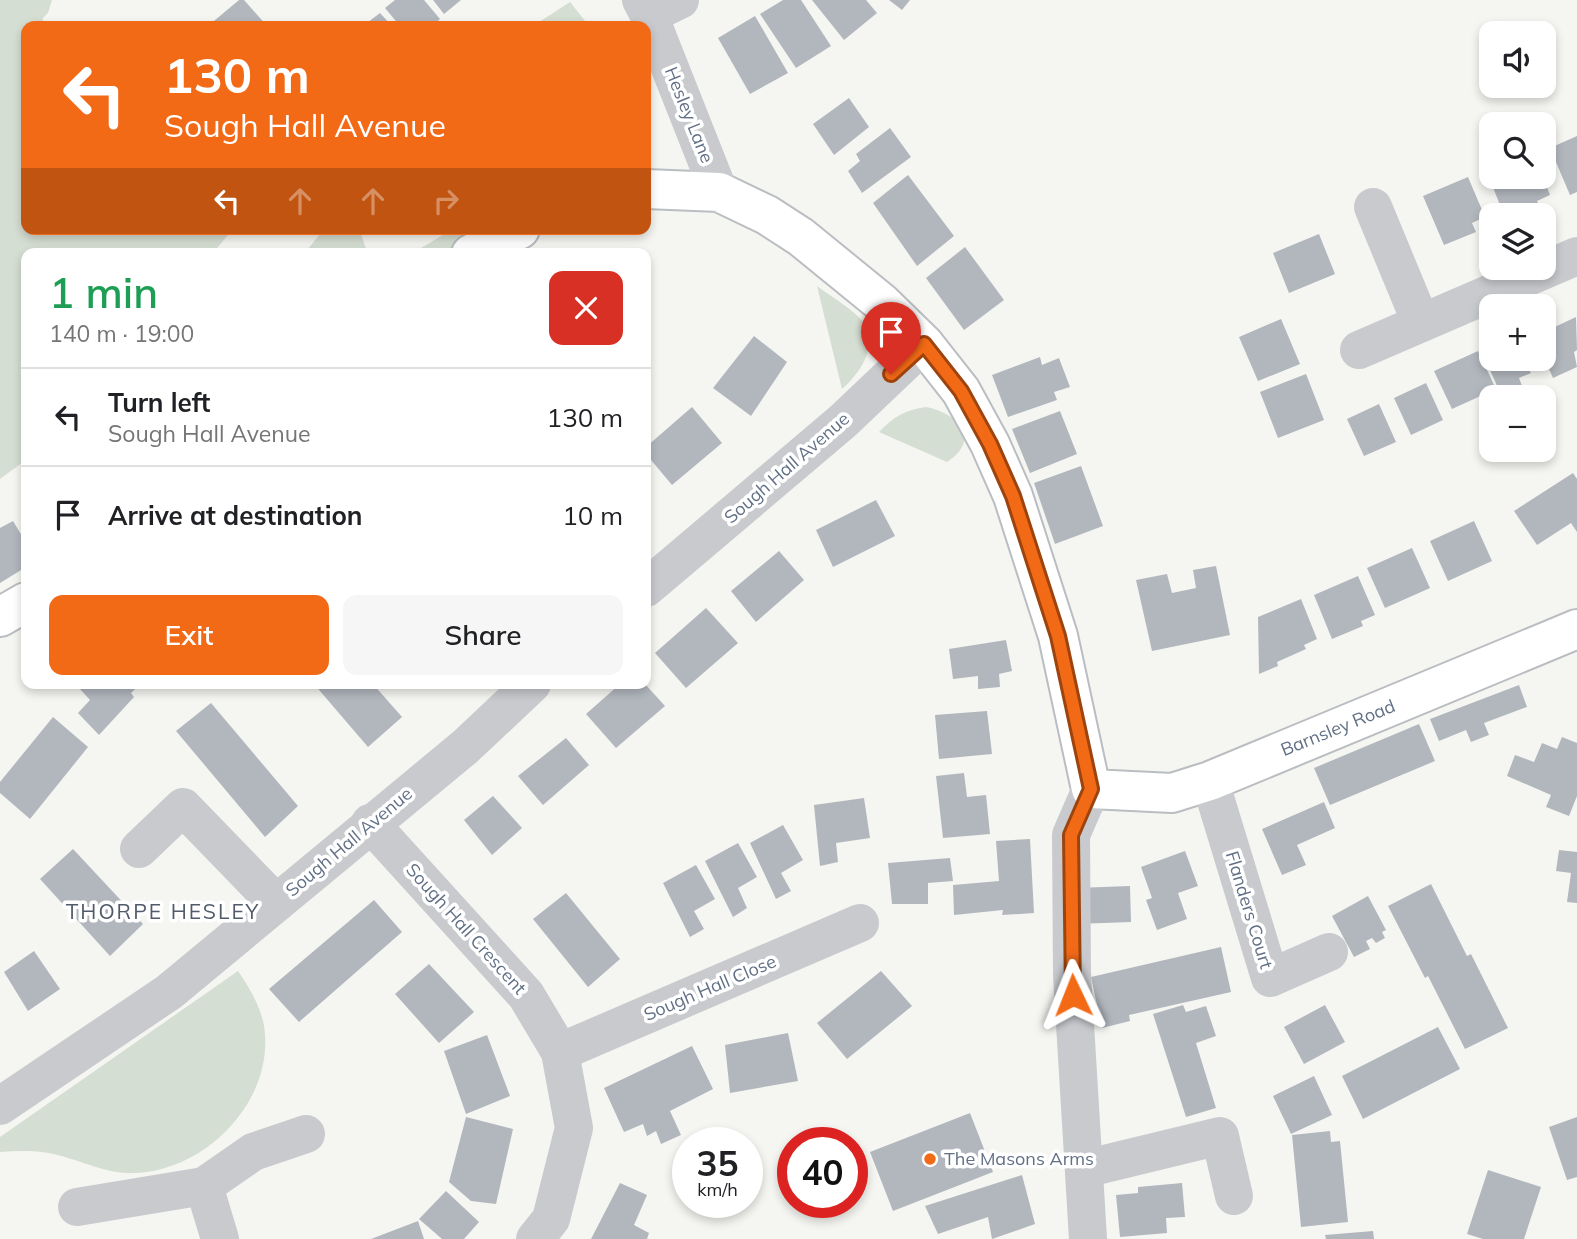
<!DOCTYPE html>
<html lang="en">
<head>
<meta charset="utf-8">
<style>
  :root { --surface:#fff; --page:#f6f6f6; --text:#202124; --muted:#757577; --line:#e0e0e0; --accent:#f26916 }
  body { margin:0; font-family:Mulish,sans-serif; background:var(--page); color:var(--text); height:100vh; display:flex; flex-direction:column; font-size:26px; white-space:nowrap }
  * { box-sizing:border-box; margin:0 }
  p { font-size:23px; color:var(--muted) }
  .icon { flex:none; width:38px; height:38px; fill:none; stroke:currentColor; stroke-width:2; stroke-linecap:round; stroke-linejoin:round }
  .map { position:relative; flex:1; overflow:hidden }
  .drawer { position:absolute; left:21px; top:248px; width:630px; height:441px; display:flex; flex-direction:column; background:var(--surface); border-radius:14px; box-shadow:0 4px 10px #0003 }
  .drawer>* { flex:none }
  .hud { position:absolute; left:21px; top:21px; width:630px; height:214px; border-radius:14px; box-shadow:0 4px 10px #0003; background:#f26916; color:#fff; overflow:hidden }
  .controls { position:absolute; left:1479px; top:21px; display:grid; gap:14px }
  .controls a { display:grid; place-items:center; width:77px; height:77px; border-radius:14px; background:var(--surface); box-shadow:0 4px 10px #0003; font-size:35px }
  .speed { position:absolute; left:672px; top:1127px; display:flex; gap:14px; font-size:35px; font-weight:700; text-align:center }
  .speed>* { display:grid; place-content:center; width:91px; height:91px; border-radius:50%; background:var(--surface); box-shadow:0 4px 10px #0003; line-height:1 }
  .speed small { font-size:18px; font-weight:400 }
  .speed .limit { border:10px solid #d22; background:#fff; color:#111 }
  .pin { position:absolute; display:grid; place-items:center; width:60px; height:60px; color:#fff; margin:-72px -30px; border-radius:50% 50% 50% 0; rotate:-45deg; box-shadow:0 0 7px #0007 }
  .pin .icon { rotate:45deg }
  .me { position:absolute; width:77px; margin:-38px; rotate:358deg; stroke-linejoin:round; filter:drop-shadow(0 0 5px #0008) }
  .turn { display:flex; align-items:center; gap:24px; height:147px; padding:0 28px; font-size:32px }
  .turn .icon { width:91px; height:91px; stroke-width:2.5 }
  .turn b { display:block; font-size:49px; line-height:60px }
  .lanes { display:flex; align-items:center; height:66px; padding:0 28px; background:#0003; justify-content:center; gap:35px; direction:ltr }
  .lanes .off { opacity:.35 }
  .round { display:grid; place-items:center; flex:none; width:74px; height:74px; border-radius:14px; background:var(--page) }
  .headline { display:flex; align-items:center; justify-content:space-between; height:119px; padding:0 28px }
  h1 { font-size:42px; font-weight:600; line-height:52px; color:#1e9e55 }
  .action { display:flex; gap:14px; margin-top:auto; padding:14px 28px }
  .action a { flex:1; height:80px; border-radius:14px; background:var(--accent); color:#fff; font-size:28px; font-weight:600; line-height:80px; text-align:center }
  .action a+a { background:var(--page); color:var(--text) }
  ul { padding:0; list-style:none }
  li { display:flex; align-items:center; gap:21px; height:98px; padding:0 28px; border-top:2px solid var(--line) }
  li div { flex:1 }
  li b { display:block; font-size:26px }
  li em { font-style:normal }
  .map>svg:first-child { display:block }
</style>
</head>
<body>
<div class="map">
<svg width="1577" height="1239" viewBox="0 0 1577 1239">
  <rect width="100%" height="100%" fill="#f5f6f1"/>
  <g fill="#d5ded2">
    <polygon points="0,0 52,0 48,13 42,19 48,26 26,26 26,229 233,229 212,254 26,254 26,460 0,479"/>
    <polygon points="570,2 589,26 533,26"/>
    <polygon points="324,229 359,229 368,254 304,254"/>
    <polygon points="453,229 486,229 441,254 411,254"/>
    <path d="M817,286c13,10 41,26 48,39 13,24 -7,50 -23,64z"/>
    <path d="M926,407c31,6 57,31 21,55l-68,-30c14,-15 26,-22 47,-25z"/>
    <path d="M238,971c13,19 26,41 27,64 5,70 -61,135 -129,138 -31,2 -58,-15 -88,-20 -16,-3 -32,-2 -48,-1v-15z"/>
  </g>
  <g fill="#b2b7be">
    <polygon points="239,0 244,0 267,26 208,26"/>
    <polygon points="395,0 424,0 440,19 432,26 400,26 385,8"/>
    <polygon points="433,0 461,0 444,14"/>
    <polygon points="783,0 801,0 831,46 796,68 760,14"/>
    <polygon points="812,0 866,0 877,13 844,40"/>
    <polygon points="889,0 910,0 902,10"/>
    <polygon points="380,13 392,26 363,26"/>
    <polygon points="755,16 788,73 750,94 718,38"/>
    <polygon points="849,98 869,127 834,155 813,124"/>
    <polygon points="890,128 911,157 862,193 848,171 860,161 856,154"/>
    <polygon points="1577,136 1577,192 1570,195 1550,148"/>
    <polygon points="646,145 648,145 649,169 646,170"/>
    <polygon points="1491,174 1491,177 1543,177 1550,195 1537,201 1541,209 1526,215 1504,215 1488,175"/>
    <polygon points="908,175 954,236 917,266 873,203"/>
    <polygon points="1468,177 1485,217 1472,223 1476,232 1444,245 1423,196"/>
    <polygon points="1319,234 1335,274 1289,293 1273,253"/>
    <polygon points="965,247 1004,300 964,330 926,278"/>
    <polygon points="1576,317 1577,350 1574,352 1577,367 1553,378 1544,358 1544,332"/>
    <polygon points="1281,319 1300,364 1258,381 1239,337"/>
    <polygon points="754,336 787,362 751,416 713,388"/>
    <polygon points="1491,345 1491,359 1524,359 1531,373 1519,378 1525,394 1518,397 1502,397 1481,350"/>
    <polygon points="1478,351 1496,389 1452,409 1434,371"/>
    <polygon points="1040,357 1042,365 1059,358 1070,387 1054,392 1057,400 1008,417 992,375"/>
    <polygon points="1306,374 1324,420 1278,438 1260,392"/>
    <polygon points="1426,383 1443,420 1411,435 1394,398"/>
    <polygon points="1379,404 1396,442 1364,456 1347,419"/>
    <polygon points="692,407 722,443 672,485 646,454 646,447"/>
    <polygon points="1060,411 1077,454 1030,473 1012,429"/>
    <polygon points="1081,466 1103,526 1055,544 1034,483"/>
    <polygon points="1573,473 1577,479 1577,532 1571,523 1537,545 1514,511"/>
    <polygon points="876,500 895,536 833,567 816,530"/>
    <polygon points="13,521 22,536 26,533 26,567 0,583 0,528"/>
    <polygon points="1474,521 1492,561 1448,581 1430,541"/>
    <polygon points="1412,548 1430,588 1385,608 1367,568"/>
    <polygon points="779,551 804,580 756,622 731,591"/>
    <polygon points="1216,566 1230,635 1152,651 1136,580 1167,574 1172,593 1196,588 1193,570"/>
    <polygon points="1358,576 1375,615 1361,621 1363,626 1332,639 1314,595"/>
    <polygon points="1301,599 1317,639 1304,645 1306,649 1277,662 1278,666 1259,674 1258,617"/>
    <polygon points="706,608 738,643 686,688 655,653"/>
    <polygon points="1006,640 1012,671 999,674 1000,687 978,689 978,676 953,679 949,649"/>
    <polygon points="82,684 140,684 131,693 134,697 99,735 78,713 90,700 79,688"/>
    <polygon points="314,684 373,684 402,717 368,747"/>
    <polygon points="620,684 645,684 665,706 616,748 586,714"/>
    <polygon points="1519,685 1527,707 1484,723 1489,735 1471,742 1466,730 1439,741 1430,719"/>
    <polygon points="211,703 298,806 265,837 176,731"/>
    <polygon points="987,711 992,754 939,759 935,715"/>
    <polygon points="53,717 88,747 30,819 0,793 0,782"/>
    <polygon points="1419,724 1435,761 1330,805 1314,768"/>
    <polygon points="1562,737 1577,743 1577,796 1569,816 1546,807 1551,795 1507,776 1515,755 1534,762 1542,743 1557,749"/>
    <polygon points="566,738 589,765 543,805 518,776"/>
    <polygon points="964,773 967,797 986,795 990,834 943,838 936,776"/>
    <polygon points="493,796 522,828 492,855 464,820"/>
    <polygon points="864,798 870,838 836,843 838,862 820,866 814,805"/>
    <polygon points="1324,802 1335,828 1297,845 1306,865 1282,875 1262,829"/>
    <polygon points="783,825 803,860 781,873 791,891 776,899 750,843"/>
    <polygon points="1030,839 1034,913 1002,915 1003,910 954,915 953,885 999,881 996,841"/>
    <polygon points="738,843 757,877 738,888 747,908 733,917 705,861"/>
    <polygon points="73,849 143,924 110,956 40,879"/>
    <polygon points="1559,850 1577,852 1577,903 1567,902 1571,873 1556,871"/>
    <polygon points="1185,851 1198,886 1178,893 1187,919 1157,930 1146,900 1152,898 1141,867"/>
    <polygon points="950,858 953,881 928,883 928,904 892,904 888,863"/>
    <polygon points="696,865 715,899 694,911 704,929 690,937 663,883"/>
    <polygon points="1431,884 1467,956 1471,954 1508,1028 1465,1049 1428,976 1425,978 1388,906"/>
    <polygon points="1130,886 1131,922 1076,924 1075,888"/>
    <polygon points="566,893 620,959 588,987 533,919"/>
    <polygon points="1368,896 1386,930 1382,932 1385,938 1376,943 1372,938 1366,941 1370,949 1354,957 1332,916"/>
    <polygon points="374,900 402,932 299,1022 269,989"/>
    <polygon points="1221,947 1231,992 1129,1015 1130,1021 1102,1028 1091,977"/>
    <polygon points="34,951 60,989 28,1011 4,972"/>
    <polygon points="429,964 474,1012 439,1043 395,994"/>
    <polygon points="881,971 912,1006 847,1059 817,1023"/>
    <polygon points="1183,1005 1186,1012 1206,1006 1216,1036 1196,1043 1216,1108 1186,1117 1153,1014"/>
    <polygon points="1325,1005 1345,1042 1304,1064 1284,1027"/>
    <polygon points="1438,1027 1460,1069 1363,1119 1342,1076"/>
    <polygon points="788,1033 798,1081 730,1093 725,1045"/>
    <polygon points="487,1035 510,1096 466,1114 444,1051"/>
    <polygon points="692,1046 713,1089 670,1111 681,1135 661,1144 656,1131 647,1136 643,1124 624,1132 604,1088"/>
    <polygon points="1314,1076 1332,1115 1291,1134 1273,1096"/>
    <polygon points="970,1113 993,1172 893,1211 870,1152"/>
    <polygon points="466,1117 513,1129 496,1204 471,1201 449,1182"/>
    <polygon points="1577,1117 1577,1177 1567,1180 1549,1127"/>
    <polygon points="1330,1131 1331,1142 1340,1141 1348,1222 1301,1227 1292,1135"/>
    <polygon points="1488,1170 1541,1187 1524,1239 1483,1239 1467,1234"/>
    <polygon points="1022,1175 1035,1224 992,1239 988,1217 938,1234 925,1206"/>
    <polygon points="620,1183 647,1195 634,1225 649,1233 647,1239 591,1239"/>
    <polygon points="1182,1183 1185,1217 1166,1218 1167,1233 1120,1237 1116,1195 1138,1193 1138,1187"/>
    <polygon points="446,1191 479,1222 464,1239 442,1239 419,1219"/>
    <polygon points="418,1221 424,1239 371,1239"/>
    <polygon points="1373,1231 1374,1239 1326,1239 1325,1235"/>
  </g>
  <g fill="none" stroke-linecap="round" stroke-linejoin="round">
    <defs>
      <g id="major">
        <polyline points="646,189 719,192 767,215 801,237 882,303 924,344 961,391 990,444 1013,496 1058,636 1091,789 1172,793 1210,781 1577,629"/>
        <polyline points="471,254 520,229"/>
        <polyline points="0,617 26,602"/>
      </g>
    </defs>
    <use href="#major" stroke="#babdc1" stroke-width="42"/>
    <g stroke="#c8cace" stroke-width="38">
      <polyline points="641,0 649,15 719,192"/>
      <polyline points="649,15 680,0"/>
      <polyline points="1373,207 1421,323"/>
      <polyline points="1359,350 1577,256"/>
      <polyline points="646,588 843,421 924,344"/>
      <polyline points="1210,781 1270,978 1329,952"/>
      <polyline points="370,823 526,995 560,1052 574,1128 551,1219 535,1239"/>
      <polyline points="139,849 183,807 276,903"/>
      <polyline points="560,1052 860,923"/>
      <polyline points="0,1106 169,992 465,747 532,684"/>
      <polyline points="1084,1169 1220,1136 1234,1196"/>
      <polyline points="77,1207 204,1186"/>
      <polyline points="220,1239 204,1186 253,1152 306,1134"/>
      <polyline points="1088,1239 1072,974 1071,835 1091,789"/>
    </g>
    <use href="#major" stroke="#fff" stroke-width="38"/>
  </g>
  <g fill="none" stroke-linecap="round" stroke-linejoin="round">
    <defs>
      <polyline id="route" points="891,374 924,344 961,391 990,444 1013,496 1058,636 1091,789 1071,835 1073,995"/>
    </defs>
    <use href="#route" stroke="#9d440e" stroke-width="18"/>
    <use href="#route" stroke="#f26916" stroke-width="12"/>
  </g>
  <circle fill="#f26916" stroke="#fff" stroke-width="2.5" cx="930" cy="1159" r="7"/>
  <g text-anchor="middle" stroke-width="7" stroke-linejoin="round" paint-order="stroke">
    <g font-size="18" fill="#627085" stroke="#fff">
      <text transform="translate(689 115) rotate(68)" y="6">Hesley Lane</text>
      <text transform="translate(787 468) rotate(-41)" y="6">Sough Hall Avenue</text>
      <text transform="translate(1338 728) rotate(-22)" y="6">Barnsley Road</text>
      <text transform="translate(349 842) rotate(-40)" y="6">Sough Hall Avenue</text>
      <text transform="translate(1249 910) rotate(73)" y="6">Flanders Court</text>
      <text transform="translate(466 929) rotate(48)" y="6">Sough Hall Crescent</text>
      <text transform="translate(710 988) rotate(-23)" y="6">Sough Hall Close</text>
    </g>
    <g font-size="18" fill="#627085" stroke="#fff" text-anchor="start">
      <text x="944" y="1165">The Masons Arms</text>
    </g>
    <g font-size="21" letter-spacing="2" fill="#515b6a" stroke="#fff">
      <text x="163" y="919">THORPE HESLEY</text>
    </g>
  </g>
</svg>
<div class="controls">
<a><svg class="icon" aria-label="sound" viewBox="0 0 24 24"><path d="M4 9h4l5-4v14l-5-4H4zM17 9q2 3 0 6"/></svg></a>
<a><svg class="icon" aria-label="search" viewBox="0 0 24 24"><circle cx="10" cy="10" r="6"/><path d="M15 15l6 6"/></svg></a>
<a><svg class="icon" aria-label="layers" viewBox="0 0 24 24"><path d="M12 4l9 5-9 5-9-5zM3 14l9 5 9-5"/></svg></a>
<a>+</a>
<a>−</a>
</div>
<div class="speed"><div>35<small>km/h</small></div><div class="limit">40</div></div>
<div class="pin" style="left:891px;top:374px;background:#d93025"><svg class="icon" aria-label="arrive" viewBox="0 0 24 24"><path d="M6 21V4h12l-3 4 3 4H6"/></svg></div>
<svg class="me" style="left:1073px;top:995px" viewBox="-20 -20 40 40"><path d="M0-17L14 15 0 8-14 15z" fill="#f26916" stroke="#fff" stroke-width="4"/></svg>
<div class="hud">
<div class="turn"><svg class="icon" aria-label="left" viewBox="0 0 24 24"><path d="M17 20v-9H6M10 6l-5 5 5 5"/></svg><div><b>130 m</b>Sough Hall Avenue</div></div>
<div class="lanes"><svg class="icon" aria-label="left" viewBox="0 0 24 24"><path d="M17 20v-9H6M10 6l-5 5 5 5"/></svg><svg class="icon off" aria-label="ahead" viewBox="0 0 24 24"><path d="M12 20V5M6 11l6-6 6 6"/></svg><svg class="icon off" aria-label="ahead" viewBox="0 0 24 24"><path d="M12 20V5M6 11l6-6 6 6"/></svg><svg class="icon off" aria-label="right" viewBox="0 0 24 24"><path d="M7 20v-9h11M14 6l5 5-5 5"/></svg></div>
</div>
<section class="drawer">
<div class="headline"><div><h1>1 min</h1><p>140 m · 19:00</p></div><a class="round" style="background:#d93025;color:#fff"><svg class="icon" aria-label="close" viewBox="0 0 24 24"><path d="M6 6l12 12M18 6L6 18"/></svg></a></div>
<ul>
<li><svg class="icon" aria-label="left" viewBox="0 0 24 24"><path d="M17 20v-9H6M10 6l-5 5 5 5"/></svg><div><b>Turn left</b><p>Sough Hall Avenue</p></div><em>130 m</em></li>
<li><svg class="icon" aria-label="arrive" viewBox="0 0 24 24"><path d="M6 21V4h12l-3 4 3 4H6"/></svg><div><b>Arrive at destination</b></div><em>10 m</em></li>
</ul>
<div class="action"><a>Exit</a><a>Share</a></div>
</section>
</div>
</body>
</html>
